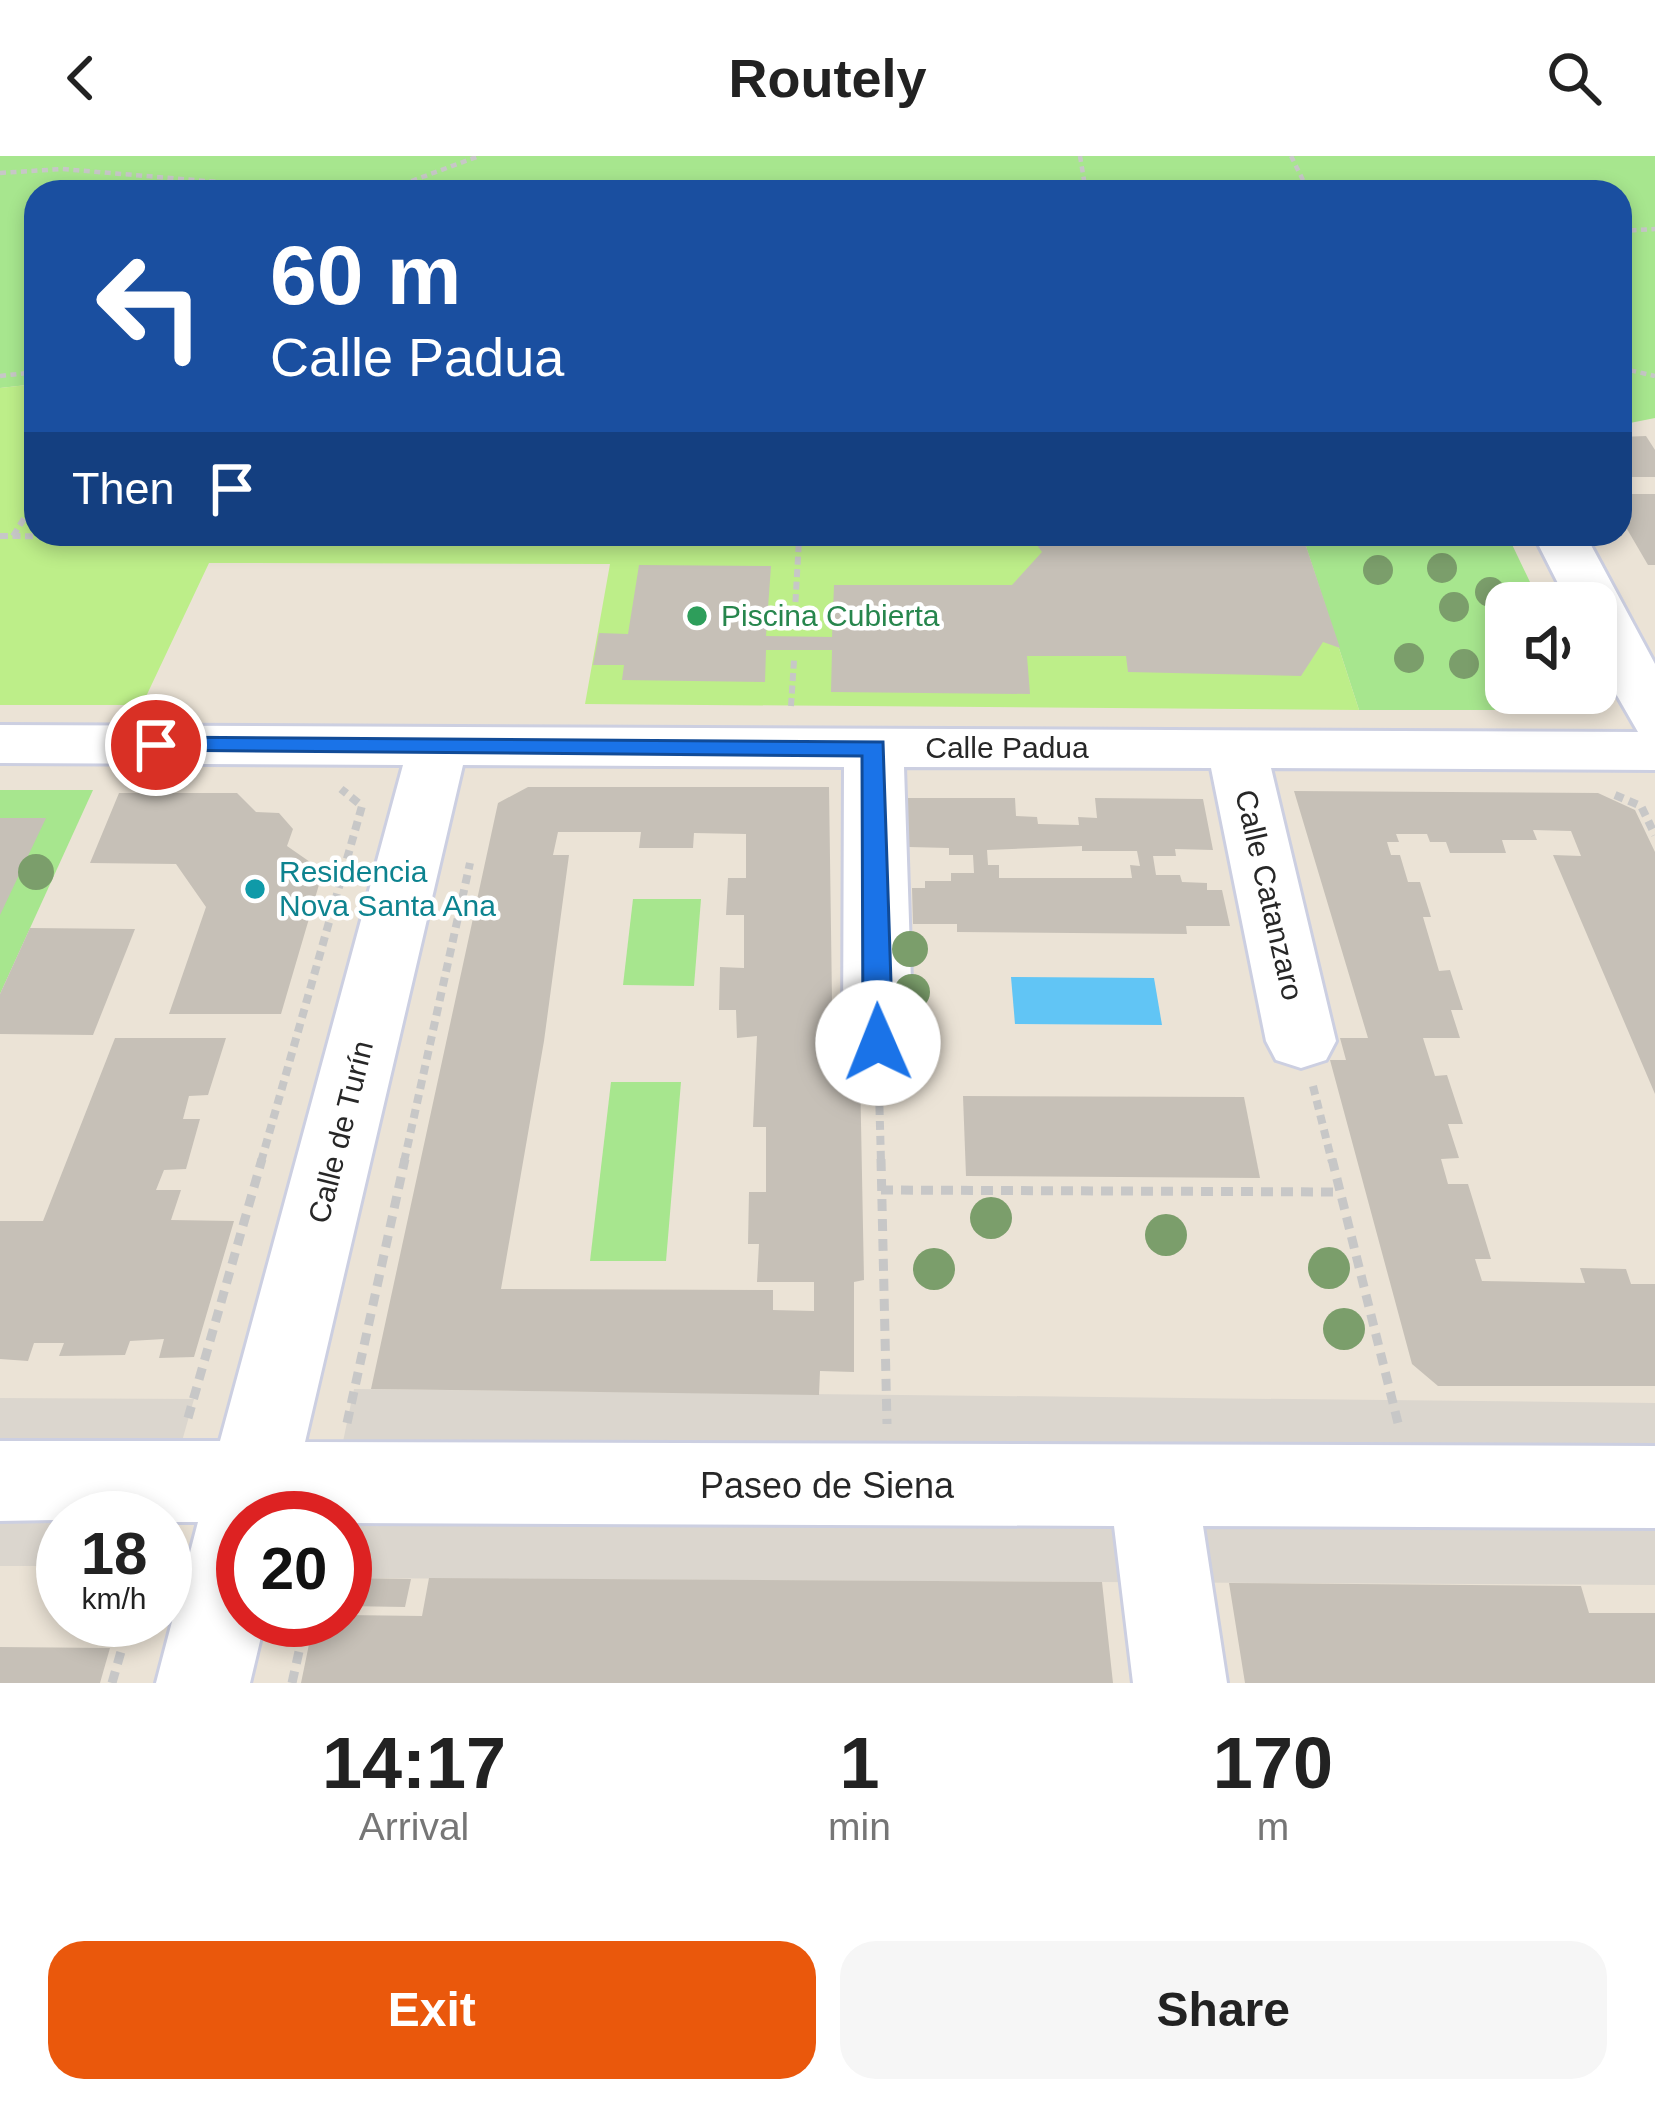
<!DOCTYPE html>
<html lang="en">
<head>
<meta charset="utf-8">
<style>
  :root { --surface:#fff; --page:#f6f6f6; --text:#222; --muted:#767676; --accent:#ea580c }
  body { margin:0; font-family:Helvetica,sans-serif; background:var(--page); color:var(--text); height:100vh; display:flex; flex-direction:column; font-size:45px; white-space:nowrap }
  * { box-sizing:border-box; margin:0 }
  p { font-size:39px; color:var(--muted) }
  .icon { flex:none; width:66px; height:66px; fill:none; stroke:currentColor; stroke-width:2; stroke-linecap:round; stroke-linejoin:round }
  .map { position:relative; height:1527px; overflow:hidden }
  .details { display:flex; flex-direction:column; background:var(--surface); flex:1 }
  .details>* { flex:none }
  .hud { position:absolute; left:24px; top:24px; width:1608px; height:366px; border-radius:36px; box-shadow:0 6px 18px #0003; background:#1a4fa0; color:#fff; overflow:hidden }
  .controls { position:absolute; left:1485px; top:426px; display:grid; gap:24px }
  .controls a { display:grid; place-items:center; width:132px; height:132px; border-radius:24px; background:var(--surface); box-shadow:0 6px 18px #0003; font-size:60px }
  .speed { position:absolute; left:36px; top:1335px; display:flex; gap:24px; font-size:60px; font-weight:700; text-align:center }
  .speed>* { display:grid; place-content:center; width:156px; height:156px; border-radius:50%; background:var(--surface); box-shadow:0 6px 18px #0003; line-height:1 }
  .speed small { font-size:30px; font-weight:400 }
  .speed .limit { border:18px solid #d22; background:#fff; color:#111 }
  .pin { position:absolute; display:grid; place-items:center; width:102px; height:102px; color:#fff; margin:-51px; border:6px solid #fff; border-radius:50%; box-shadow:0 3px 12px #0007 }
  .me { position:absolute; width:132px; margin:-66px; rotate:359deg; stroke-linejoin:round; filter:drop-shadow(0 0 9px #0008) }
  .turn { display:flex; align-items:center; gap:42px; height:252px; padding:0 48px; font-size:54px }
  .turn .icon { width:156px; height:156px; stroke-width:2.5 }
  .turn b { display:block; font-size:84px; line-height:102px }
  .then { display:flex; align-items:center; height:114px; padding:0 48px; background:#0003; gap:24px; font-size:45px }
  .eta { display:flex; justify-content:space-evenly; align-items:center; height:204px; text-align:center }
  .eta b { font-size:72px; font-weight:800; line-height:84px }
  .primary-button { display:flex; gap:24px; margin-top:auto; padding:24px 48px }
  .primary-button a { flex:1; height:138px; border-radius:36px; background:var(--accent); color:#fff; font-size:48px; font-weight:800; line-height:138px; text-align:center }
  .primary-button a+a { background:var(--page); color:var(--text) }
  header { display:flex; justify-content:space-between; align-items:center; height:156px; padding:0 48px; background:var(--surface); font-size:54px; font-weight:800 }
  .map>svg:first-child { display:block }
</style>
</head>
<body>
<header><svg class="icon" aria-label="back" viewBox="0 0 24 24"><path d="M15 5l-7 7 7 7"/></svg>Routely<svg class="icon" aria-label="search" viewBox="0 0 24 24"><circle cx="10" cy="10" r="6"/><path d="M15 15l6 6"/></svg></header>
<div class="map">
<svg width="1655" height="1527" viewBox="0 0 1655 1527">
  <rect width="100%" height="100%" fill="#ebe3d6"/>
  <g fill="#a7e68e">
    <polygon points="0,0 1655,0 1655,262 1620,269 1620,36 36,36 36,228 0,232"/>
    <polygon points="1302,378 1507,378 1540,447 1506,447 1506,537 1573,537 1554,554 1359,554"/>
    <polygon points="0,634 93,634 0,838"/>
    <polygon points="633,743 701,743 694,830 623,829"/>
    <polygon points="611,926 681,926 666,1105 590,1105"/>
  </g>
  <polygon fill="#bdee89" points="36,228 36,378 1302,378 1359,554 585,548 610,408 209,407 142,549 0,549 0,232"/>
  <g fill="#dbd6ce">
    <polygon points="354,1233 1655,1247 1655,1429 345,1422 345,1362 327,1362"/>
    <polygon points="0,1242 194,1243 160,1362 63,1362 63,1410 0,1410"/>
  </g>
  <polygon fill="#61c5f5" points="1011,821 1154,822 1162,869 1015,868"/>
  <g fill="#c6c0b7" fill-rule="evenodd">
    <polygon points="1646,280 1655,294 1655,321 1620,321 1620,281"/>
    <polygon points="1620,338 1655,338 1655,409 1648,409 1620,361"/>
    <polygon points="1047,378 1302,378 1340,492 1323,486 1301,520 1128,516 1126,500 1027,500 1030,538 831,536 832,494 766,494 765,526 622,524 624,509 593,509 599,477 628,478 639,409 771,410 766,480 832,481 834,429 1012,429 1042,396 1037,389"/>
    <path d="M528,631h301l4,283h27l4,210 -10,2v90l-34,-1 -1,24 -448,-6 127,-586zM558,676h83l-2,16h54l1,-15 52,1v44h-18l-2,37h18v53l-24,-1 -1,43h17l1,28 20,-2 -4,91h13v65h-17l-1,52h11l-2,38h57v29l-41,-1v-20l-272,-1 43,-248 25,-186h-16z"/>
    <polygon points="1294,635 1598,637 1635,654 1655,696 1655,938 1553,699 1581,700 1571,675 1533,674 1537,684 1502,684 1506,697 1450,697 1446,686 1430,686 1427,678 1396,678 1399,686 1387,686 1391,699 1400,699 1408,726 1420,726 1431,761 1423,761 1439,815 1450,814 1463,854 1451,854 1460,882 1423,882 1435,920 1447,919 1463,968 1448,968 1459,1002 1441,1003 1448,1028 1468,1028 1491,1103 1475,1103 1482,1125 1585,1127 1580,1112 1626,1113 1631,1128 1655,1128 1655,1230 1438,1230 1412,1208 1330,904 1346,904 1340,882 1368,882"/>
    <polygon points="119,637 237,637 256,656 279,657 293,673 287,690 323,715 281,858 169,858 206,751 176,708 90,707"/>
    <path d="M907,642h108l1,18 21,1 1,7 41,1 -1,-8 19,1 -2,-20 108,1 10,51 -38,-1 1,7h-23l3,19h24l2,7 25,1v7h15l8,36h-44l1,8 -230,-2v-8h-44l-1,-36h13v-7h26v-8h23l-1,-18h-24v-7l-40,-1zM1082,690v5h55l3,15 -10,-1 2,13h-133v-13h-11l-1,-15z"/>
    <polygon points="0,662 46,662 0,759"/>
    <polygon points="30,772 135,773 93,879 0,878 0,838"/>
    <polygon points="115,882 226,882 208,939 189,940 183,963 200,963 186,1013 164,1014 156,1034 181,1034 171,1064 234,1065 194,1201 159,1202 164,1183 130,1185 125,1199 59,1200 64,1187 34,1187 28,1205 0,1203 0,1065 43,1065"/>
    <polygon points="963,940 1244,941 1260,1022 966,1020"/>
    <polygon points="345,1422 411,1423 405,1451 345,1450"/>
    <polygon points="429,1422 1102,1426 1113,1527 301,1527 314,1464 345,1464 345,1459 422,1460"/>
    <polygon points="1229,1427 1581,1430 1589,1457 1655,1457 1655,1527 1245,1527"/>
    <polygon points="0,1491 110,1492 100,1527 0,1527"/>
  </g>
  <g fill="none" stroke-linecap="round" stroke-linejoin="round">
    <defs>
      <polygon id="minor" points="1533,378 1585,378 1655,508 1655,614 1271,612 1336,885 1326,904 1301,912 1276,904 1266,885 1211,612 904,611 913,887 903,906 878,914 853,906 843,887 844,611 463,609 305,1286 1655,1290 1655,1372 1203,1370 1227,1527 1133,1527 1114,1370 345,1367 345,1362 243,1362 243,1464 265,1464 250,1527 156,1527 198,1366 165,1366 165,1362 0,1365 0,1285 220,1285 403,609 0,607 0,569 1638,576 1596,503 1596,447 1568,447"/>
    </defs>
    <use href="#minor" stroke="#cccfe1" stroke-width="6"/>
    <g stroke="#c7c7c7" stroke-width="4.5" stroke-dasharray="6 4.5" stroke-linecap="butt">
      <polyline points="1080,0 1086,36"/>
      <polyline points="1291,0 1309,36"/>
      <polyline points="0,17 62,13 337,36"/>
      <polyline points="382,36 479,0"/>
      <polyline points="1620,75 1655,73"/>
      <polyline points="1620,212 1655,220"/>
      <polyline points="0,220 36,216"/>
    </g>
    <g stroke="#c7c7c7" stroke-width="6" stroke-dasharray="8 4.5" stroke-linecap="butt">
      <polyline points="0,380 988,385"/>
      <polyline points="13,380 36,344"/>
      <polyline points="794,471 799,384"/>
      <polyline points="791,550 794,504"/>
    </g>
    <g stroke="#c7c7c7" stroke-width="8" stroke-dasharray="9 6" stroke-linecap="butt">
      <polyline points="1615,639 1641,650 1655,679"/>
      <polyline points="1313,930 1332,1006"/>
      <polyline points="879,935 881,1006"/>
      <polyline points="261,1006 362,650 341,633"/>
      <polyline points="404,1006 470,707"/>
    </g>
    <g stroke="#c7c7c7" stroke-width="9" stroke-dasharray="12 8" stroke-linecap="butt">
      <polyline points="881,1003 887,1268"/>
      <polyline points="1332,1003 1399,1271"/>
      <polyline points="881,1034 1340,1036"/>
      <polyline points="188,1262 262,1003"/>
      <polyline points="347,1267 405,1003"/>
      <polyline points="112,1527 130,1464"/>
      <polyline points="292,1527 306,1464"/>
    </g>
    <use href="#minor" fill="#fff" fill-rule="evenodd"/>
  </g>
  <g fill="#7b9e6b">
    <circle cx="1442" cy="412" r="15"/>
    <circle cx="1378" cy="414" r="15"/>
    <circle cx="1490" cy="436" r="15"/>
    <circle cx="1454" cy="451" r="15"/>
    <circle cx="1409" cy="502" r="15"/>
    <circle cx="1464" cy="508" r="15"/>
    <circle cx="36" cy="716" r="18"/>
    <circle cx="910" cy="793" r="18"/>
    <circle cx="912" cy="836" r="18"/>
    <circle cx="991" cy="1062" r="21"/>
    <circle cx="1166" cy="1079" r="21"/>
    <circle cx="1329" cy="1112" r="21"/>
    <circle cx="934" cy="1113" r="21"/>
    <circle cx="1344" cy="1173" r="21"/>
  </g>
  <polygon fill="#1a73e8" stroke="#114b97" stroke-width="3" points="156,581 883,586 893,887 888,895 868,895 863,887 862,600 147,594 144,589"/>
  <circle fill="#2e9e5b" stroke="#fff" stroke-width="4.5" cx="697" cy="460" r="12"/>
  <circle fill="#0f9aa8" stroke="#fff" stroke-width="4.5" cx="255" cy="733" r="12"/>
  <g text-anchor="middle" stroke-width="9" stroke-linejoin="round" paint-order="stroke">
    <g font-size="30" fill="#27864d" stroke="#fff" text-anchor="start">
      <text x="721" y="470">Piscina Cubierta</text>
    </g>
    <g font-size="30" fill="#272727" stroke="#fff">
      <text x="1007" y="602">Calle Padua</text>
      <text transform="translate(1269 739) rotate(77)" y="10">Calle Catanzaro</text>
      <text transform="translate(341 976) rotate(-76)" y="10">Calle de Turín</text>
    </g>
    <g font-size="30" fill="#0d838f" stroke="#fff" text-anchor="start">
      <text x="279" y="726">Residencia<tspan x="279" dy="34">Nova Santa Ana</tspan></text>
    </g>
    <g font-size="36" fill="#272727" stroke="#fff">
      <text x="827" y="1342">Paseo de Siena</text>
    </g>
  </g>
</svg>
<div class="controls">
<a><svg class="icon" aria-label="sound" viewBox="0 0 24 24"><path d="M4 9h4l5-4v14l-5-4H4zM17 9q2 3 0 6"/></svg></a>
</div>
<div class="speed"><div>18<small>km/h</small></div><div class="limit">20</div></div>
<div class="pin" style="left:156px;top:589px;background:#d93025"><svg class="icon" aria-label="arrive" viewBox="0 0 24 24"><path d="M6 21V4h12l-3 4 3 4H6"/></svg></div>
<svg class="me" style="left:878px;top:887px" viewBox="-20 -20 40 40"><circle r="19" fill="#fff"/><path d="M0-13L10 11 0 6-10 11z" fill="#1a73e8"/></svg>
<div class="hud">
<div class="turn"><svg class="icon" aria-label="left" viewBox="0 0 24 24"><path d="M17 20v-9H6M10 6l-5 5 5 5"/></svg><div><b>60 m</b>Calle Padua</div></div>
<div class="then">Then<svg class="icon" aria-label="arrive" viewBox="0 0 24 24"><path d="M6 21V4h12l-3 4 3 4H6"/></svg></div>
</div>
</div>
<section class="details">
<div class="eta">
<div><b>14:17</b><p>Arrival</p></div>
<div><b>1</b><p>min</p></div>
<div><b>170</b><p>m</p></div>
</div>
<div class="primary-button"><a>Exit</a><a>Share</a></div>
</section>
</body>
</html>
